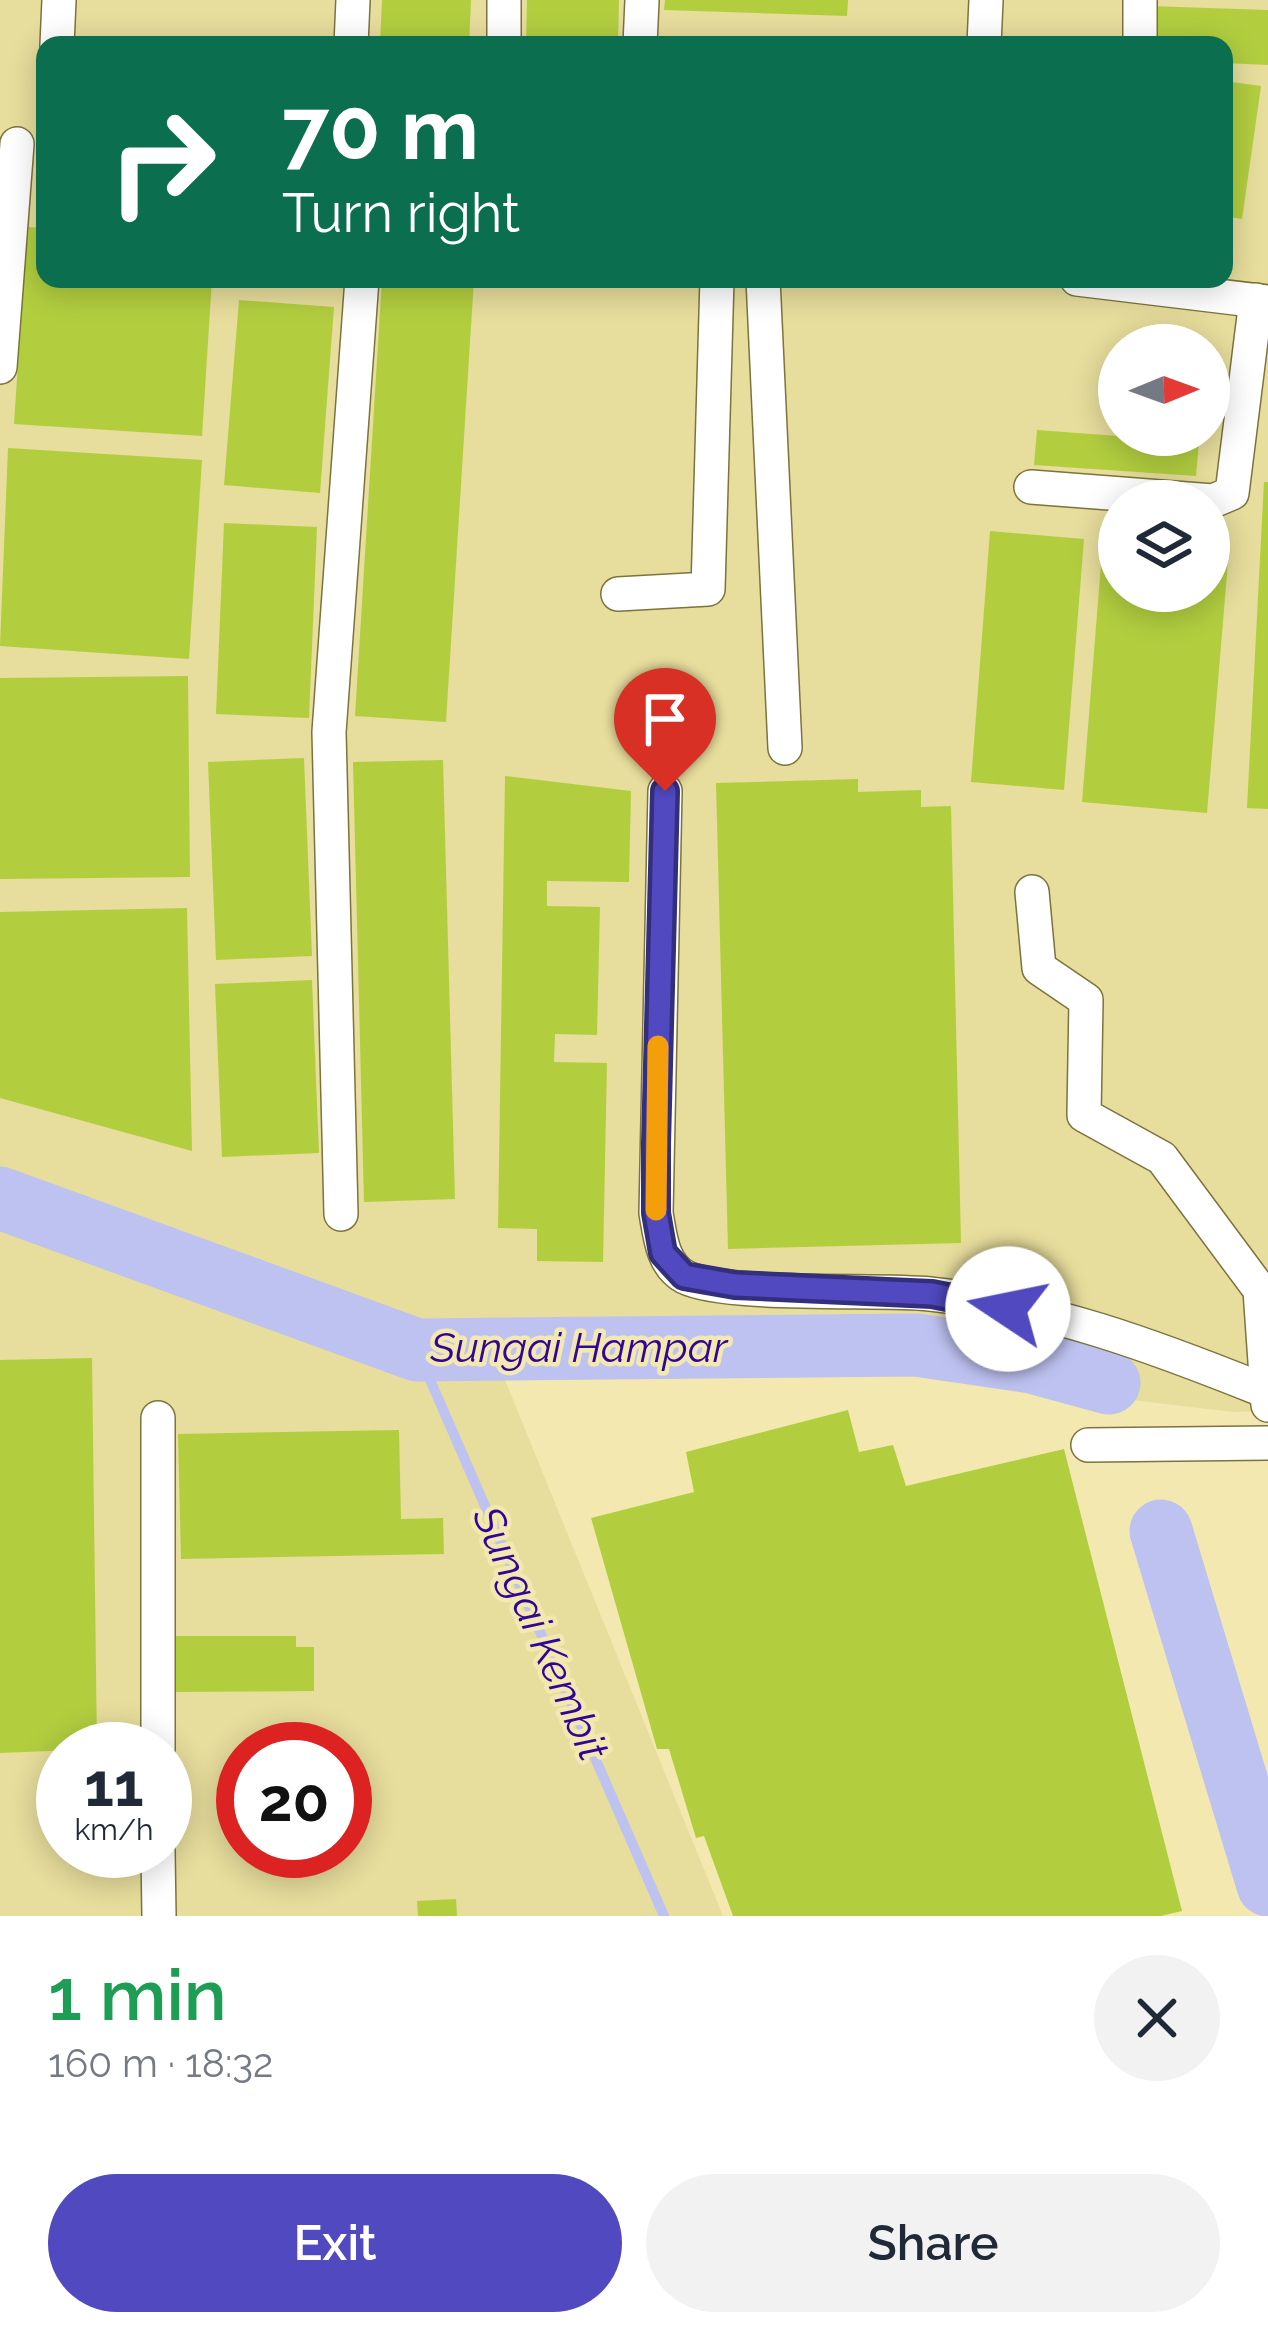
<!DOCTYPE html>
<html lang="en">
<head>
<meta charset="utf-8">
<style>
  :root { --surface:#fff; --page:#f2f2f3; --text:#1f2937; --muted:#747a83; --accent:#5049c0 }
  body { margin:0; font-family:Raleway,sans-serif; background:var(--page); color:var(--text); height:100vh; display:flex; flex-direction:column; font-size:45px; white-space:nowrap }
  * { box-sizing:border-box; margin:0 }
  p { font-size:39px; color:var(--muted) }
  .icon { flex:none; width:66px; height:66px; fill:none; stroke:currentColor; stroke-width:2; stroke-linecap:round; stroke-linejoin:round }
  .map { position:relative; height:1916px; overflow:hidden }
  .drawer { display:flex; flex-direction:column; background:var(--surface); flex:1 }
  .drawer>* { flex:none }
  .guide { position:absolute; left:36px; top:36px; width:1197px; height:252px; border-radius:24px; box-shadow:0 6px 30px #0003; background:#0b6e4f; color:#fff; overflow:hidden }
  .needle { width:78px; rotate:89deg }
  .fabs { position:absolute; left:1098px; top:324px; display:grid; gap:24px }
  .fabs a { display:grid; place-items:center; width:132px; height:132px; border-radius:50%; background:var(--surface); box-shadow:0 6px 30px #0003; font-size:60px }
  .speed { position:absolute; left:36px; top:1722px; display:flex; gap:24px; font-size:60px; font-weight:700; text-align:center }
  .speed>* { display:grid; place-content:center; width:156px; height:156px; border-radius:50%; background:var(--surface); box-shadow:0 6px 30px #0003; line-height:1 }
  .speed small { font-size:30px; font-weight:400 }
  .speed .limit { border:18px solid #d22; background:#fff; color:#111 }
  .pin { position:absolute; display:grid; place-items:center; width:102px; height:102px; color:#fff; margin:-123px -51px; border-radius:50% 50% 50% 0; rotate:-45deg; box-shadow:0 0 12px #0007 }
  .pin .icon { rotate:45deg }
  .me { position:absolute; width:132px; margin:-66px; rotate:281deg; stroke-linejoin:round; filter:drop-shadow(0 0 9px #0008) }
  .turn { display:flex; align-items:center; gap:42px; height:252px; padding:0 48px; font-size:54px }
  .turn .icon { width:156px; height:156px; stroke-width:2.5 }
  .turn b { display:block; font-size:84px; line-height:102px }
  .round { display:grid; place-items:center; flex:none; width:126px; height:126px; border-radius:63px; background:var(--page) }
  .head { display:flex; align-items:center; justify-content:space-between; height:204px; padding:0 48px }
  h1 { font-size:72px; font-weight:600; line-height:90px; color:#1e9e55 }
  .button { display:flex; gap:24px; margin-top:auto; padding:24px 48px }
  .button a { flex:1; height:138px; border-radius:72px; background:var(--accent); color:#fff; font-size:48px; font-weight:600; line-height:138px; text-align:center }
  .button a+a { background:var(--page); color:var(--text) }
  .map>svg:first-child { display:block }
</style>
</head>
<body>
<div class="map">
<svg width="1268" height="1916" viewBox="0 0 1268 1916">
  <rect width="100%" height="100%" fill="#f3e9b0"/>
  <path fill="#e7dd9c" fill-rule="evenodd" d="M0,0h1268v1411l-35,1 -338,-40 -392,3 220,541h-723zM45,45h1179v234h-1179zM1119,345h90v90h-90zM1119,501h90v90h-90zM63,1749h102v102h-102zM243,1749h102v102h-102z"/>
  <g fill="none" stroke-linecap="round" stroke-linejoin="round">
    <polyline stroke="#bdc2f1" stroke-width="10" points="417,1350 664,1916"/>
    <g stroke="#bdc2f1" stroke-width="63">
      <polyline points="0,1198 417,1350 916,1345 1032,1362 1109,1383"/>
      <polyline points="1161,1531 1268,1885"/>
    </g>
  </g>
  <g fill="#b2ce3f">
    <polygon points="382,0 471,0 469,45 380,45"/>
    <polygon points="527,0 619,0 618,45 526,45"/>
    <polygon points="665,0 848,0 847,16 664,10"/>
    <polygon points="1149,6 1268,10 1268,65 1224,63 1224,45 1148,45"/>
    <polygon points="1224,81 1261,86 1242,219 1224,216"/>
    <polygon points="27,227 45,228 45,279 212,279 202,436 14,424"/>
    <polygon points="382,279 474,279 446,722 355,716"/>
    <polygon points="239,300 334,307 320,493 224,485"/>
    <polygon points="1037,430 1199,442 1196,476 1034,465"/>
    <polygon points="8,448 202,460 189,659 0,646"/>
    <polygon points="1264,482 1268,482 1268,809 1247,808"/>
    <polygon points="224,523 317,527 309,718 216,714"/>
    <polygon points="990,531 1084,539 1064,790 971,782"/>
    <polygon points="1103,539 1119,541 1119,591 1209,591 1209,548 1229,550 1207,813 1082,802"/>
    <polygon points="188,676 190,877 0,879 0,678"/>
    <polygon points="304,758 312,956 216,960 208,762"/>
    <polygon points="443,760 455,1199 364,1202 353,762"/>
    <polygon points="505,776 631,791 629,882 547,881 547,906 600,907 597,1035 555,1034 554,1062 607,1063 603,1262 537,1261 537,1229 498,1228"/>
    <polygon points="858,779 858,792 921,790 921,807 951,806 961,1243 728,1249 716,783"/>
    <polygon points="187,908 192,1151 0,1098 0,912"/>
    <polygon points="312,980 319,1153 222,1157 215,984"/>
    <polygon points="92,1358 97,1749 0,1753 0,1360"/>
    <polygon points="848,1410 859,1452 893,1445 906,1486 1064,1449 1182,1911 1161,1916 733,1916 704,1836 696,1838 669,1749 657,1749 591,1518 694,1492 686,1452"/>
    <polygon points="399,1430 401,1519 443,1518 444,1554 181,1559 178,1434"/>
    <polygon points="171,1636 296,1636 296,1647 314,1647 314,1691 171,1692"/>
    <polygon points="456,1899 457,1916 418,1916 417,1901"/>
  </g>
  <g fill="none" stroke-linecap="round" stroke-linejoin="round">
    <defs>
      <g id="minor">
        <polyline points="57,45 59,0"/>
        <polyline points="351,45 353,0"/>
        <polyline points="504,45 504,0"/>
        <polyline points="640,45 642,0"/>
        <polyline points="984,45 986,0"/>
        <polyline points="1140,45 1140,0"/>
        <polyline points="763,279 785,748"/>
        <polyline points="1077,279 1268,302"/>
        <polyline points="0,367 17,144"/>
        <polyline points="1031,487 1213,501 1232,493 1256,300"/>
        <polyline points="618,594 708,589 717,279"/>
        <path d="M665,791l-9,422c4,22 6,52 29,64 40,20 192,12 245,17 116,12 226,53 333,96"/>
        <polyline points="1032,892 1039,968 1086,1000 1084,1115 1162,1158 1260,1290 1268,1405"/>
        <polyline points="341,1214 329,732 362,279"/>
        <polyline points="158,1418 158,1749"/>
        <polyline points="1088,1445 1268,1443"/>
        <polyline points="158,1851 159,1916"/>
      </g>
    </defs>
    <use href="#minor" stroke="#7c733d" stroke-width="36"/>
    <use href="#minor" stroke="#fff" stroke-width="33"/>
  </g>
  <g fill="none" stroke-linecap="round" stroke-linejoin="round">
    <defs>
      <polyline id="route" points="665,791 656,1144 656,1213 663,1253 684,1276 735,1285 932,1294 1008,1309"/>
    </defs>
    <use href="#route" stroke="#342f7d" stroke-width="30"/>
    <use href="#route" stroke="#5049c0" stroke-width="21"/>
    <polyline stroke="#f59e0b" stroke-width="21" points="656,1210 658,1046"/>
  </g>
  <g text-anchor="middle" stroke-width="9" stroke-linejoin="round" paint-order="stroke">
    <g font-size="42" font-style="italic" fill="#2f0696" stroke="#f3e9b0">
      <text x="579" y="1362">Sungai Hampar</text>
      <text transform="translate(541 1633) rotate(66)" y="15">Sungai Kembit</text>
    </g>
  </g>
</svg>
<div class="fabs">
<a><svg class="needle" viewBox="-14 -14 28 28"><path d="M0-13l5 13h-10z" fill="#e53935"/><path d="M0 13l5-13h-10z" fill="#747a83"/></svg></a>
<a><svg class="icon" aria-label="layers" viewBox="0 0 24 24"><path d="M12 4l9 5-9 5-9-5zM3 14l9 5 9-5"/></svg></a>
</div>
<div class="speed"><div>11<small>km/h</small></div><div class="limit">20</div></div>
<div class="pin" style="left:665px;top:791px;background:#d93025"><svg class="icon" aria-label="arrive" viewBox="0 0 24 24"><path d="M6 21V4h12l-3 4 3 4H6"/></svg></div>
<svg class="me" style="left:1008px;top:1309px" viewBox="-20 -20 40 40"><circle r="19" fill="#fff"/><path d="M0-13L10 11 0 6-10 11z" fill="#5049c0"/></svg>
<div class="guide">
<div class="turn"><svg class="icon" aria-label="right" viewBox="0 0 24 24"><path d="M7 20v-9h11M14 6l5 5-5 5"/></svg><div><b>70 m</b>Turn right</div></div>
</div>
</div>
<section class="drawer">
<div class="head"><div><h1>1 min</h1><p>160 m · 18:32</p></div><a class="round"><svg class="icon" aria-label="close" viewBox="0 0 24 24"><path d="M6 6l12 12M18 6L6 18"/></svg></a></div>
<div class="button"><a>Exit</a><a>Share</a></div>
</section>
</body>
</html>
